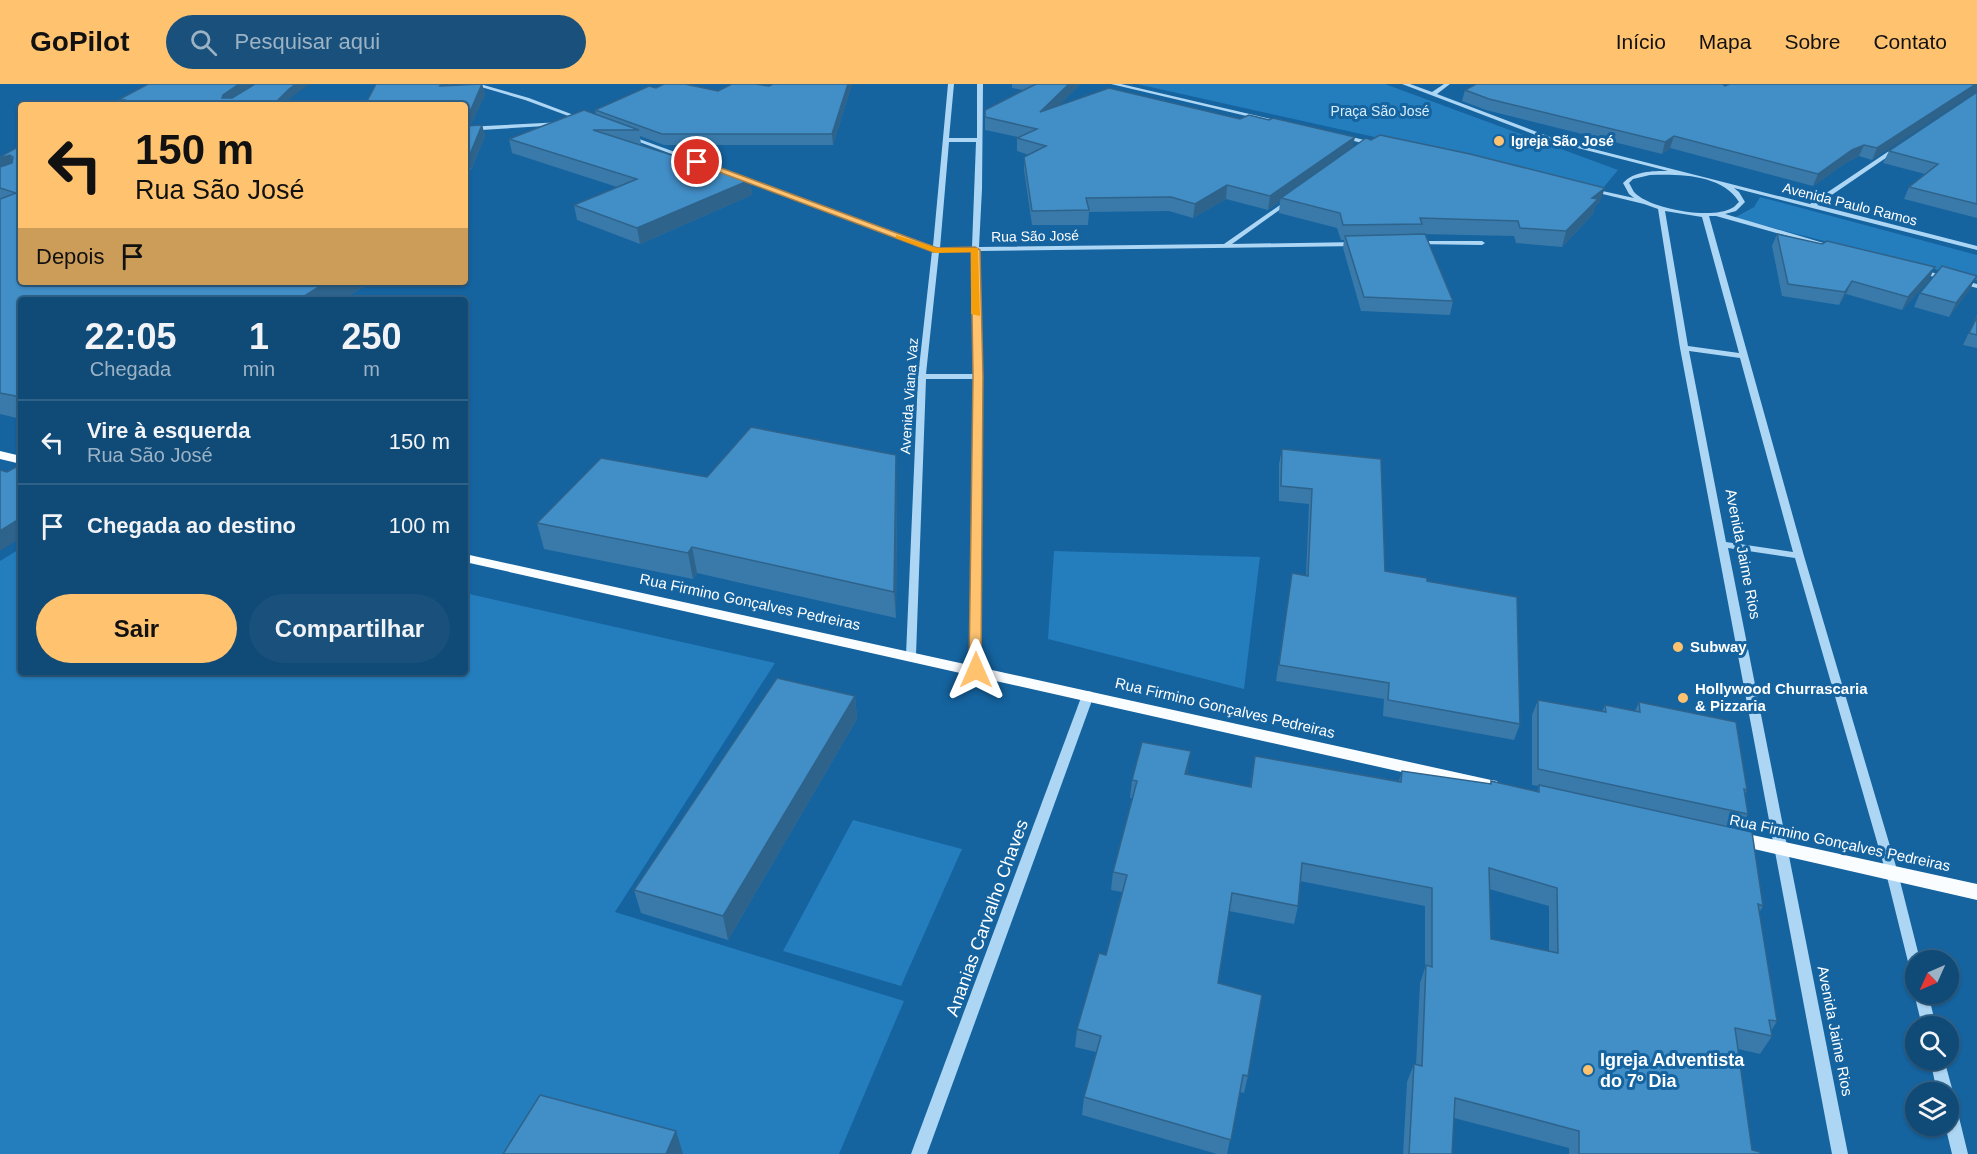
<!DOCTYPE html>
<html lang="pt">
<head>
<meta charset="utf-8">
<style>
  :root { --surface:#104a77; --page:#19517c; --text:#f1f3f6; --muted:#9cb3c6; --line:#306289; --accent:#ffc370 }
  body { margin:0; font-family:Arial,sans-serif; background:var(--page); color:var(--text); height:100vh; display:flex; flex-direction:column; font-size:22px; white-space:nowrap }
  * { box-sizing:border-box; margin:0 }
  p { font-size:20px; color:var(--muted) }
  .icon { flex:none; width:33px; height:33px; fill:none; stroke:currentColor; stroke-width:2; stroke-linecap:round; stroke-linejoin:round }
  .map { position:relative; flex:1; overflow:hidden }
  .panel { position:absolute; left:18px; top:213px; width:450px; height:378px; display:flex; flex-direction:column; background:var(--surface); border-radius:6px; box-shadow:0 2px 4px #0004,0 0 0 2px var(--line) }
  .panel>* { flex:none }
  .top-card { position:absolute; left:18px; top:18px; width:450px; height:183px; border-radius:6px; box-shadow:0 2px 4px #0004,0 0 0 2px var(--line); background:#ffc370; color:#111; overflow:hidden }
  .needle { width:39px; rotate:225deg }
  .buttons { position:absolute; left:1905px; top:866px; display:grid; gap:12px }
  .buttons a { display:grid; place-items:center; width:54px; height:54px; border-radius:50%; background:var(--surface); box-shadow:0 2px 4px #0004,0 0 0 2px var(--line); font-size:30px }
  .pin { position:absolute; display:grid; place-items:center; width:51px; height:51px; color:#fff; margin:-26px; border:3px solid #fff; border-radius:50%; box-shadow:0 2px 6px #0007 }
  .me { position:absolute; width:66px; margin:-33px; rotate:0deg; stroke-linejoin:round; filter:drop-shadow(0 0 4px #0008) }
  .turn { display:flex; align-items:center; gap:21px; height:126px; padding:0 18px; font-size:27px }
  .turn .icon { width:78px; height:78px; stroke-width:2.5 }
  .turn b { display:block; font-size:42px; line-height:51px }
  .then { display:flex; align-items:center; height:57px; padding:0 18px; background:#0003; gap:12px; font-size:22px }
  .eta { display:flex; justify-content:space-evenly; align-items:center; height:102px; text-align:center }
  .eta b { font-size:36px; font-weight:600; line-height:42px }
  .primary-button { display:flex; gap:12px; margin-top:auto; padding:12px 18px }
  .primary-button a { flex:1; height:69px; border-radius:36px; background:var(--accent); color:#111; font-size:24px; font-weight:600; line-height:69px; text-align:center }
  .primary-button a+a { background:var(--page); color:var(--text) }
  ul { padding:0; list-style:none }
  li { display:flex; align-items:center; gap:18px; height:84px; padding:0 18px; border-top:2px solid var(--line) }
  li div { flex:1 }
  li b { display:block; font-size:22px }
  li em { font-style:normal }
  header { display:flex; align-items:center; gap:36px; box-sizing:border-box; height:84px; padding:0 30px; background:var(--accent); color:#111 }
  header strong { font-size:28px }
  nav { display:flex; gap:33px; margin-inline-start:auto; font-size:21px }
  .search { width:420px; height:54px; background:var(--page); display:flex; align-items:center; gap:15px; box-sizing:border-box; padding:0 21px; border-radius:33px; color:var(--muted); font-size:22px }
  .map>svg:first-child { display:block }
</style>
</head>
<body>
<header>
<strong>GoPilot</strong>
<div class="search"><svg class="icon" aria-label="search" viewBox="0 0 24 24"><circle cx="10" cy="10" r="6"/><path d="M15 15l6 6"/></svg>Pesquisar aqui</div>
<nav><a>Início</a><a>Mapa</a><a>Sobre</a><a>Contato</a></nav>
</header>
<div class="map">
<svg width="1977" height="1070" viewBox="0 0 1977 1070">
  <rect width="100%" height="100%" fill="#15639f"/>
  <g fill="#247dbc">
    <polygon points="1137,0 1385,0 1618,86 1603,104"/>
    <polygon points="1760,113 1977,171 1977,196 1734,134 1754,123"/>
    <polygon points="21,464 21,588 465,588 465,509 775,579 615,828 904,917 839,1070 0,1070 0,477"/>
    <polygon points="1054,467 1260,473 1244,605 1048,555"/>
    <polygon points="853,736 962,765 901,902 783,867"/>
  </g>
  <g fill="none" stroke-linecap="round" stroke-linejoin="round">
    <g fill="#add6f4" fill-rule="evenodd">
      <polygon points="471,0 480,0 529,14 587,36 582,37 525,16"/>
      <path d="M948,0h6l-5,54h28v-54h6l-1,105 -3,58 245,-3 66,-46 3,2 -1,1 -60,43 126,-2 3,2 -3,2 -379,5 3,125 -1,294 -5,4 -5,-4 3,-291h-48l-10,276 -5,4 -5,-4 12,-278 14,-126 -306,-114 5,-1 302,110zM949,58h27l-4,105 -32,1zM939,168h33l2,122h-48z"/>
      <polygon points="1111,0 1121,0 1284,38 1281,40"/>
      <path d="M1402,0h8l22,8 12,-8h6l-13,10 121,46 252,64 85,-57h4v2l-82,56 160,41v4l-243,-62 5,4 6,10 -9,9 -11,3 112,33 -3,2 -118,-33h-7l95,340 94,317 22,87h-4v16l-5,-2 -25,-101 -91,-315 -67,-10 120,606h-16l-152,-806 -22,-139 -14,-5 -58,-14 3,-2 45,10 -5,-4 -6,-11c11,-12 29,-12 45,-12l-114,-29zM1650,91c29,-1 72,-1 89,27 -3,2 -4,5 -7,6 -20,12 -83,1 -98,-16 -2,-3 -3,-6 -5,-9l4,-4zM1665,127l37,6 37,136 -51,-7zM1689,267l51,7 53,194 -67,-10z"/>
      <polygon points="563,38 563,40 561,41 465,47 465,43"/>
      <polygon points="1340,50 1376,59 1377,60 1374,62 1338,53 1337,52"/>
      <polygon points="1416,157 1482,157 1485,159 1482,161 1414,160 1413,159"/>
      <polygon points="1915,184 1977,200 1977,204 1915,188"/>
      <polygon points="1088,607 1092,608 1094,611 927,1070 911,1070 1082,611 1084,608"/>
      <polygon points="1916,906 1916,909 1928,909 1936,942 1922,942 1914,909"/>
      <polygon points="1930,975 1944,975 1953,1008 1950,1013 1948,1014 1948,1008 1937,1008"/>
      <polygon points="1948,1014 1953,1016 1956,1021 1968,1070 1952,1070 1945,1041 1948,1041"/>
    </g>
    <g fill="#fafdff" fill-rule="evenodd">
      <polygon points="0,367 21,372 21,380 0,375"/>
      <polygon points="465,470 1491,696 1497,697 1500,702 1497,707 1491,708 465,478"/>
      <polygon points="1734,747 1977,800 1977,816 1728,759 1725,754 1728,749"/>
    </g>
  </g>
  <g fill="#397aab" fill-rule="evenodd">
    <polygon points="376,0 454,0 453,2 482,0 485,11 471,40 465,41 466,42 482,41 485,52 471,86 465,86 465,21"/>
    <polygon points="773,0 852,0 833,61 664,61 640,52 641,61 638,61 750,96 752,111 640,160 577,136 574,121 617,103 512,69 509,55 596,31 595,26 718,7 769,2"/>
    <polygon points="1012,0 1081,0 1059,21 1352,64 1600,118 1595,122 1593,130 1562,163 1516,159 1514,152 1420,150 1453,217 1450,231 1361,227 1343,164 1344,156 1341,156 1337,144 1279,129 1280,117 1268,126 1226,115 1193,134 1169,127 1089,128 1088,141 1032,141 1024,86 1024,73 1029,71 1017,67 1017,54 1018,53 985,46 985,26 1023,6 1012,4"/>
    <polygon points="1977,0 1872,76 1859,72 1847,78 1813,102 1670,64 1662,70 1486,26 1462,17 1465,6 1725,2"/>
    <polygon points="1977,8 1977,134 1904,115 1909,103 1925,90 1883,79 1889,67"/>
    <polygon points="21,61 371,198 343,216 21,216 21,335 0,330 0,73"/>
    <polygon points="1777,150 1822,160 1929,196 1902,226 1846,210 1839,221 1782,212 1772,162"/>
    <polygon points="1970,205 1949,233 1914,223 1920,209"/>
    <polygon points="1977,231 1977,264 1963,261"/>
    <polygon points="1282,365 1385,487 1427,497 1520,640 1514,656 1383,632 1384,615 1276,597 1292,489 1306,492 1309,420 1279,417 1279,380"/>
    <polygon points="707,393 897,396 896,534 697,489 693,495 544,465 537,439"/>
    <polygon points="855,612 857,635 728,856 641,829 634,806"/>
    <path d="M1538,616l64,12 3,-7 30,6 4,-9 108,88 -2,4 3,20 -9,15 24,77 -4,7 18,108 -6,10 1,5 -12,18 -22,-5 14,101 8,4h-191v-6l-115,-30 -2,36h-49l4,-72 7,-18 2,1 4,-82 5,-15v-62l-125,-25 -2,25 -4,18 -65,-13 -11,72 30,93 -4,17 -4,-1 -13,62h-10l-135,-39 2,-18 12,-45 -21,-5 2,-18 29,-74 16,-63 -11,-2 2,-18 19,-74h-2l2,-18 56,-11 -1,5 63,13 5,-31 144,25 3,-10 88,13 1,-3 46,11 2,-6 -7,-1v-70zM1489,805l60,17v45l-58,-12z"/>
  </g>
  <g fill="#2e638b">
    <polygon points="239,0 255,0 226,19 222,14 223,11"/>
    <polygon points="296,0 310,0 292,13 284,21 273,21 289,5"/>
    <polygon points="442,0 454,0 443,12 440,2"/>
    <polygon points="482,0 485,11 471,40 465,41 467,49 465,51 465,30"/>
    <polygon points="848,0 852,0 833,61 832,50"/>
    <polygon points="1069,0 1081,0 1040,40 1040,28"/>
    <polygon points="1976,0 1977,0 1977,7 1872,76 1877,64"/>
    <polygon points="482,41 485,52 471,86 468,75"/>
    <polygon points="1674,52 1670,64 1662,70 1665,58"/>
    <polygon points="1355,53 1352,66 1281,114 1280,117 1268,126 1270,112"/>
    <polygon points="1864,61 1859,72 1847,78 1813,102 1818,90 1852,66"/>
    <polygon points="10,71 20,91 0,97 0,74"/>
    <polygon points="750,96 752,111 640,160 637,144"/>
    <polygon points="1227,101 1226,115 1193,134 1195,120"/>
    <polygon points="1605,104 1600,118 1595,122 1593,130 1562,163 1566,147 1592,114"/>
    <polygon points="1935,183 1929,196 1902,226 1908,213"/>
    <polygon points="1977,192 1970,205 1949,233 1956,219"/>
    <polygon points="1852,197 1846,210 1839,221 1845,208"/>
    <polygon points="327,198 371,198 343,216 298,216"/>
    <polygon points="896,371 897,396 896,534 894,508"/>
    <polygon points="21,434 21,454 0,467 0,447"/>
    <polygon points="692,463 697,489 693,495 688,469"/>
    <polygon points="855,612 857,635 728,856 723,832"/>
    <polygon points="1191,667 1188,685 1182,708 1185,690"/>
    <polygon points="676,1047 683,1070 666,1070"/>
  </g>
  <g fill="#428ec7" stroke="#2e638b" stroke-width="1.5" fill-rule="evenodd">
    <polygon points="148,0 239,0 223,11 222,14 232,14 255,0 296,0 289,5 273,21 116,21 124,16 118,16"/>
    <polygon points="376,0 442,0 440,2 482,0 469,30 465,30 465,21 365,21"/>
    <polygon points="664,0 685,0 718,7 732,0 755,0 769,2 773,0 848,0 832,50 662,50 595,26 649,2 656,4"/>
    <polygon points="1036,0 1069,0 1040,28 1109,4 1240,35 1249,31 1269,36 1273,34 1355,53 1270,112 1227,101 1195,120 1171,113 1086,114 1089,126 1032,127 1024,73 1046,62 1017,54 1037,45 985,33 985,26"/>
    <polygon points="1476,0 1722,0 1725,2 1730,0 1976,0 1877,64 1864,61 1852,66 1818,90 1674,52 1665,58 1489,15 1465,6"/>
    <polygon points="1977,8 1977,120 1909,103 1938,80 1889,67"/>
    <polygon points="584,26 639,46 593,46 750,96 637,144 574,121 637,95 509,55"/>
    <polygon points="482,41 468,75 465,75 465,42"/>
    <polygon points="1380,51 1470,70 1605,104 1592,114 1598,115 1566,147 1520,144 1518,137 1420,134 1422,140 1343,141 1340,129 1281,114 1366,54 1371,56"/>
    <polygon points="21,61 21,198 327,198 298,216 21,216 21,313 0,309 0,115 16,109 0,104 0,83 12,79 13,73 10,71 0,74 0,73"/>
    <polygon points="1425,150 1453,217 1364,213 1345,152"/>
    <polygon points="1777,150 1822,160 1827,157 1935,183 1908,213 1852,197 1845,208 1788,200"/>
    <polygon points="1942,182 1977,192 1956,219 1920,209"/>
    <polygon points="1977,233 1977,251 1969,249"/>
    <polygon points="751,343 896,371 894,508 692,463 688,469 537,439 601,374 707,393"/>
    <polygon points="1282,365 1381,375 1385,487 1427,494 1427,497 1517,513 1520,640 1388,616 1389,599 1279,581 1292,489 1308,492 1312,405 1281,402"/>
    <polygon points="18,382 21,383 21,434 0,447 0,386 7,388"/>
    <polygon points="777,594 855,612 723,832 634,806"/>
    <polygon points="1538,616 1606,628 1605,621 1640,628 1639,618 1736,638 1747,706 1744,705 1748,730 1538,685"/>
    <path d="M1142,658l49,9 -6,23 66,13 4,-31 146,26 1,-11 89,13v-3l48,11v-7l213,47 11,74 -5,-2 19,117 -8,-1 3,16 -37,-8 17,122 8,2v2h-181v-23l-124,-33 -3,56h-43l5,-90 8,2 4,-101 6,2v-79l-130,-25 -4,43 -66,-13 -14,90 44,12 -14,81 -5,-1 -12,65 -147,-43 17,-61 -24,-7 22,-76 7,2 21,-80 -14,-3 24,-91 -5,-1zM1489,784l68,20 1,65 -67,-14z"/>
    <polygon points="540,1011 676,1047 666,1070 503,1070"/>
  </g>
  <polygon fill="#ffc370" stroke="#a67f49" stroke-width="1.5" points="697,75 937,164 975,163 980,166 983,292 981,590 976,591 969,586 973,292 971,168 933,168 695,79"/>
  <polygon fill="#f59e0b" points="896,151 937,164 978,164 980,232 971,230 971,168 936,169 896,154"/>
  <g fill="#ffc370" stroke="#15639f" stroke-width="2">
    <circle cx="1499" cy="57" r="6"/>
    <circle cx="1678" cy="563" r="6"/>
    <circle cx="1683" cy="614" r="6"/>
    <circle cx="1588" cy="986" r="6"/>
  </g>
  <g text-anchor="middle" stroke-width="6" stroke-linejoin="round" paint-order="stroke">
    <g font-size="14" fill="#d6edfd" stroke="#15639f">
      <text x="1380" y="32">Praça São José</text>
    </g>
    <g font-size="14" font-weight="bold" fill="#fff" stroke="#15639f" text-anchor="start">
      <text x="1511" y="62">Igreja São José</text>
    </g>
    <g font-size="14" fill="#fff" stroke="#15639f">
      <text transform="translate(1850 120) rotate(14)" y="5">Avenida Paulo Ramos</text>
      <text transform="translate(1035 152) rotate(-1)" y="5">Rua São José</text>
      <text transform="translate(909 312) rotate(-86)" y="5">Avenida Viana Vaz</text>
    </g>
    <g font-size="15" fill="#fff" stroke="#15639f">
      <text transform="translate(1743 470) rotate(79)" y="5">Avenida Jaime Rios</text>
      <text transform="translate(750 518) rotate(12)" y="5">Rua Firmino Gonçalves Pedreiras</text>
      <text transform="translate(1225 624) rotate(13)" y="5">Rua Firmino Gonçalves Pedreiras</text>
      <text transform="translate(1840 759) rotate(12)" y="5">Rua Firmino Gonçalves Pedreiras</text>
      <text transform="translate(1835 947) rotate(79)" y="5">Avenida Jaime Rios</text>
    </g>
    <g font-size="15" font-weight="bold" fill="#fff" stroke="#15639f" text-anchor="start">
      <text x="1690" y="568">Subway</text>
      <text x="1695" y="610">Hollywood Churrascaria<tspan x="1695" dy="17">&amp; Pizzaria</tspan></text>
    </g>
    <g font-size="18" fill="#fff" stroke="#15639f">
      <text transform="translate(987 834) rotate(-70)" y="6">Ananias Carvalho Chaves</text>
    </g>
    <g font-size="18" font-weight="bold" fill="#fff" stroke="#15639f" text-anchor="start">
      <text x="1600" y="982">Igreja Adventista<tspan x="1600" dy="21">do 7º Dia</tspan></text>
    </g>
  </g>
</svg>
<div class="buttons">
<a><svg class="needle" viewBox="-14 -14 28 28"><path d="M0-13l5 13h-10z" fill="#e53935"/><path d="M0 13l5-13h-10z" fill="#9cb3c6"/></svg></a>
<a><svg class="icon" aria-label="search" viewBox="0 0 24 24"><circle cx="10" cy="10" r="6"/><path d="M15 15l6 6"/></svg></a>
<a><svg class="icon" aria-label="layers" viewBox="0 0 24 24"><path d="M12 4l9 5-9 5-9-5zM3 14l9 5 9-5"/></svg></a>
</div>
<div class="pin" style="left:697px;top:78px;background:#d93025"><svg class="icon" aria-label="arrive" viewBox="0 0 24 24"><path d="M6 21V4h12l-3 4 3 4H6"/></svg></div>
<svg class="me" style="left:976px;top:586px" viewBox="-20 -20 40 40"><path d="M0-17L14 15 0 8-14 15z" fill="#ffc370" stroke="#fff" stroke-width="4"/></svg>
<div class="top-card">
<div class="turn"><svg class="icon" aria-label="left" viewBox="0 0 24 24"><path d="M17 20v-9H6M10 6l-5 5 5 5"/></svg><div><b>150 m</b>Rua São José</div></div>
<div class="then">Depois<svg class="icon" aria-label="arrive" viewBox="0 0 24 24"><path d="M6 21V4h12l-3 4 3 4H6"/></svg></div>
</div>
<section class="panel">
<div class="eta">
<div><b>22:05</b><p>Chegada</p></div>
<div><b>1</b><p>min</p></div>
<div><b>250</b><p>m</p></div>
</div>
<ul>
<li><svg class="icon" aria-label="left" viewBox="0 0 24 24"><path d="M17 20v-9H6M10 6l-5 5 5 5"/></svg><div><b>Vire à esquerda</b><p>Rua São José</p></div><em>150 m</em></li>
<li><svg class="icon" aria-label="arrive" viewBox="0 0 24 24"><path d="M6 21V4h12l-3 4 3 4H6"/></svg><div><b>Chegada ao destino</b></div><em>100 m</em></li>
</ul>
<div class="primary-button"><a>Sair</a><a>Compartilhar</a></div>
</section>
</div>
</body>
</html>
